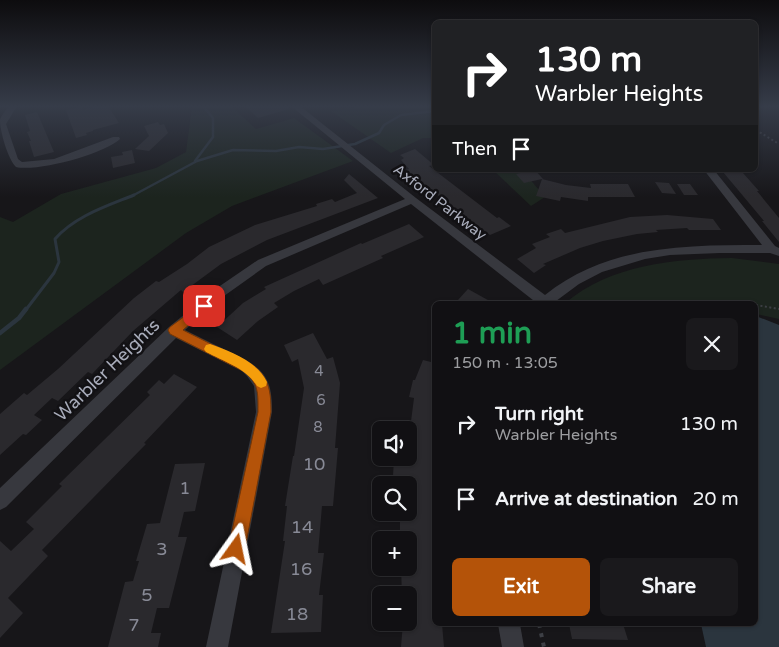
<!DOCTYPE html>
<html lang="en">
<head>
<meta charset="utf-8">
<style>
  :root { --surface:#111013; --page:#1a191c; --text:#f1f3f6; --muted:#9c9da0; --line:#303033; --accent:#b45309 }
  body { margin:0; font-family:"Varela Round",sans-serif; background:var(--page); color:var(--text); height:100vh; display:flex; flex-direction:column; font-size:19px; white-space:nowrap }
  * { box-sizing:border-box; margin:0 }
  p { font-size:16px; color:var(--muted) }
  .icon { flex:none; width:28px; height:28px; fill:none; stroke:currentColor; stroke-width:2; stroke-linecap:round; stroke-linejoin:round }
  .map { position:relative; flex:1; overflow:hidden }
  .drawer { position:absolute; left:432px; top:301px; width:326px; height:325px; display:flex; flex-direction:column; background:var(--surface); border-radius:8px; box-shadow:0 1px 4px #0004,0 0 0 1px var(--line) }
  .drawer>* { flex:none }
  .top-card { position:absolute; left:432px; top:20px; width:326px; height:152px; border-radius:8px; box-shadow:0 1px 4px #0004,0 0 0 1px var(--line); background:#202124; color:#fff; overflow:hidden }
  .tools { position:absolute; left:372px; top:421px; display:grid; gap:10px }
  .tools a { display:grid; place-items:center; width:45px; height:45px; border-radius:8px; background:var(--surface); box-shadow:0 1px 4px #0004,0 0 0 1px var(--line); font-size:25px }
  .pin { position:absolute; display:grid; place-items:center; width:42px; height:42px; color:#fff; margin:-21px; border-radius:10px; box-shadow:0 2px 8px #0006 }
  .me { position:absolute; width:55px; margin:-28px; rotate:12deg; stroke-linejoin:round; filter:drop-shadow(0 0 4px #0008) }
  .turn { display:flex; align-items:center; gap:18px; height:105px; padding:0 20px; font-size:22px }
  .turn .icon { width:65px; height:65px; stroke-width:2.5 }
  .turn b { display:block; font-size:35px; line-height:42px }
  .then { display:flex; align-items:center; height:48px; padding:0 20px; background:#0003; gap:10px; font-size:19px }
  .round { display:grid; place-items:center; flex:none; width:52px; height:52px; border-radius:8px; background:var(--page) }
  .headline { display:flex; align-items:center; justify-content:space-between; height:85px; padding:0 20px }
  h1 { font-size:30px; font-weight:700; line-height:38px; color:#1e9e55 }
  .primary-button { display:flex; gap:10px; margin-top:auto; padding:10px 20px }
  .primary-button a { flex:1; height:58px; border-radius:8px; background:var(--accent); color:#fff; font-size:20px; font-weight:700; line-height:58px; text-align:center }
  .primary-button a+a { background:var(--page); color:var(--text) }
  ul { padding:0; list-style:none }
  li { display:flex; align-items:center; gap:15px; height:75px; padding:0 20px }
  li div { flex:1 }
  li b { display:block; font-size:19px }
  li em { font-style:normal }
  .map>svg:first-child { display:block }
</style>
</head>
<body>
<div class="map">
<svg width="779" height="647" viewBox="0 0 779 647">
  <rect width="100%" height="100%" fill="#171619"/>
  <g fill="#1c241e">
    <polygon points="192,106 231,106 256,129 294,118 353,161 232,206 186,233 0,370 0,217 13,222 61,194 156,168 186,152"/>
    <polygon points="363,106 435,106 435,138 423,138 391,153 331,111"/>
    <polygon points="493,170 522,170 545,197 531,206"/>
    <path d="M732,258l47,6v55l-23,-5v-10h-192c47,-40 110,-45 168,-46z"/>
  </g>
  <polygon fill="#2b353e" points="756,316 779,325 779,647 706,647 701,624 756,624"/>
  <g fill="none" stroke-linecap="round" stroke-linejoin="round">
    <g stroke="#2b353e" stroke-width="2.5">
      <polyline points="195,161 213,137 213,118 203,106"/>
      <polyline points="132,196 197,161 233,150 276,151 299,147 323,149 355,144 379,133 384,125 401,115 435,111"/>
    </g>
    <path stroke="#2b353e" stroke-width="3" d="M25,311l29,-38 5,-11 -4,-23c20,-23 52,-33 79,-44"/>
    <polyline stroke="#2b353e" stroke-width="4.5" points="0,333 19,318 26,309"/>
  </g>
  <g fill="#2a292d">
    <polygon points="96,106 108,106 119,123 93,130 93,131 86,133 87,135 76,138 66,110 82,107 83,110"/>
    <polygon points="245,106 289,106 289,109 258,118"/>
    <polygon points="37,112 54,152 34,157 29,141 31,141 27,132 30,131 25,115"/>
    <polygon points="158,122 160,125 164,124 168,133 149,151 135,149 149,136 144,126"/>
    <polygon points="415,149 434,165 429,166 497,218 499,217 511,226 490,235 415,178 417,178 406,170 409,169 401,160 404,158 400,155"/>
    <polygon points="132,150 135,163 113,168 111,157 123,155 122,152"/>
    <polygon points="535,170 543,179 542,179 566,185 591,188 590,184 628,184 635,197 588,197 588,201 561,197 560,201 536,196 542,179 524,183 516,174"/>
    <polygon points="723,172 743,173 759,191 757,191 779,218 779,242 762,221 764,221"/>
    <polygon points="349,174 378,198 267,240 221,264 183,292 181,290 133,331 92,374 88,372 58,401 52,398 34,415 42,420 26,435 23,434 0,455 0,414 24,393 27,395 58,369 134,298 156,281 159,282 187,264 209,247 255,225 317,206 316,204 332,199 335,202 357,193 344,180"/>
    <polygon points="655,182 669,183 676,194 662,193"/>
    <polygon points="677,184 690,184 698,195 684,195"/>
    <polygon points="667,215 713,219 721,230 689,230 687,228 656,230 658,232 637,234 603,241 580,248 543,264 546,265 534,273 517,259 536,248 532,244 550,237 546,234 561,229 565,233 630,217"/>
    <polygon points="409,224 424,237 381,256 383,258 323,285 319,279 294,291 274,303 278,307 258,321 237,340 217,327 243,303 266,289 264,287 361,243 362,244"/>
    <polygon points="468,289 495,304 465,304 458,300"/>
    <polygon points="313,333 327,359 333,357 340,383 335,448 338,448 333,506 322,506 318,553 324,553 319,595 323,595 321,632 271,633 285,541 283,541 287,506 285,506 293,456 294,456 304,388 298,359 292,362 284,345"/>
    <polygon points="423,360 435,363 435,624 442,624 444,647 401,647 403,622 409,622 409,595 402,595 401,568 409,568 409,540 400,540 400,512 409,512 409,477 393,476 394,458 409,458 409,437 414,398 409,397 413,380 415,380"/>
    <polygon points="174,374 197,387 144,443 146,444 42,550 48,556 8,598 23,613 0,638 0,541 11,551 34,529 26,522 62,486 59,484 150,395 147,392 159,380 164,384"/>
    <polygon points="205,463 195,511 184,512 178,537 187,537 169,608 157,608 151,633 161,633 158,647 108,647 125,582 133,581 139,561 136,561 147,524 160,523 175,464"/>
    <polygon points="569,624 623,624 628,640 572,639"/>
  </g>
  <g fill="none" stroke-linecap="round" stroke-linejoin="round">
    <g stroke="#3d3f45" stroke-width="2" stroke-dasharray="2 2.5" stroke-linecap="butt">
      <polyline points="756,108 769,106"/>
      <polyline points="756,130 779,144"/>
      <polyline points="748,304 752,304"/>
      <polyline points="756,305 779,309"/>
    </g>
    <polyline stroke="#3d3f45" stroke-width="4" stroke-dasharray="4 5.5" stroke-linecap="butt" points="539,624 544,647"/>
    <g fill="#37383e" fill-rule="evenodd">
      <path d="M9,106h8l-11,18 12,35 4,3 32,-3 59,-22h6l1,2c-16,15 -82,33 -104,28 -8,-8 -16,-35 -16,-47 1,-4 6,-10 9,-14z"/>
      <path d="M291,106h9l116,92 129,97c62,-50 141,-50 217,-50l-58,-75h10l61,76 4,2v8l-9,-3h-50l-50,2 -25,4 -43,13 -23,12 -27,20h-14l-127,-100 -145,62 -42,30 -39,34c14,7 28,14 43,21 31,15 45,22 44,61l-44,235h-22l50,-235 -2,-26 -7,-10 -5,-5 -66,-33 -170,169 -6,3v-22l169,-161 45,-37 44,-30 147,-61z"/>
      <polygon points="498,624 520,624 524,647 502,647"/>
    </g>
  </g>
  <linearGradient id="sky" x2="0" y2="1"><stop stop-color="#0d0c0e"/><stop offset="0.54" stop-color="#363c49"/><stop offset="1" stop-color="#363c49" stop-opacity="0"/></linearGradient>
  <rect width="779" height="197" fill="url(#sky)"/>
  <path fill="#b45309" stroke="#753606" d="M204,302l4,1 1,3 -1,3 -25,21 68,34c18,12 20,27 20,48l-26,137 -3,6 -6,2 -5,-2 -3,-6 30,-137c0,-19 1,-29 -15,-41l-73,-37 -2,-4 2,-3z"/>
  <path fill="#f59e0b" d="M210,344c20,7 48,18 57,38l-1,4 -5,2 -4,-2c-11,-18 -34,-25 -51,-34l-2,-3 2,-4z"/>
  <g text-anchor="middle" stroke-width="5" stroke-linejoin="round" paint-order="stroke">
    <g font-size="15" fill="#a8acba" stroke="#121114">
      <text transform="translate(440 202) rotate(38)" y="5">Axford Parkway</text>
    </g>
    <g font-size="15" fill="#888a96">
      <text x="319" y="376">4</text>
      <text x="321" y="405">6</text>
      <text x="318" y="432">8</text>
    </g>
    <g font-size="18" fill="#a8acba" stroke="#121114">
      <text transform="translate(107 370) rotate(-44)" y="6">Warbler Heights</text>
    </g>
    <g font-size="18" fill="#888a96">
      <text x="314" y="470">10</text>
      <text x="185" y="494">1</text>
      <text x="302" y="533">14</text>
      <text x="162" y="555">3</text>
      <text x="301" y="575">16</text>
      <text x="147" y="601">5</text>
      <text x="297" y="620">18</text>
      <text x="134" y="631">7</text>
    </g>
  </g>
</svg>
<div class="tools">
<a><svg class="icon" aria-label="sound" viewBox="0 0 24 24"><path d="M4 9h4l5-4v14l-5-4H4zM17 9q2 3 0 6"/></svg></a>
<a><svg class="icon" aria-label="search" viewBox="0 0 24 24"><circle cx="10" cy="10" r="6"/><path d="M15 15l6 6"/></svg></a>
<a>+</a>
<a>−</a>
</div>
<div class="pin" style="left:204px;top:306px;background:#d93025"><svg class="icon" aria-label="arrive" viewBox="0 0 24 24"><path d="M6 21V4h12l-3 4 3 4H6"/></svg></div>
<svg class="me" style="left:236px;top:549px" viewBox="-20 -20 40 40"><path d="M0-17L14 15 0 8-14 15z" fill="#b45309" stroke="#fff" stroke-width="4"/></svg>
<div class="top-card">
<div class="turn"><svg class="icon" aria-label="right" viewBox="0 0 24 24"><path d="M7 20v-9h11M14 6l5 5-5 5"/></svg><div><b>130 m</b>Warbler Heights</div></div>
<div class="then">Then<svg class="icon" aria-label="arrive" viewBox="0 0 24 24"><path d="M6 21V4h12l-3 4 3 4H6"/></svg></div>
</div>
<section class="drawer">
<div class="headline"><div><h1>1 min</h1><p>150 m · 13:05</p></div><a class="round"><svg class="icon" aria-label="close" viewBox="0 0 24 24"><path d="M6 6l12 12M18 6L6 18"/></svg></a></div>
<ul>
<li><svg class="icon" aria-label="right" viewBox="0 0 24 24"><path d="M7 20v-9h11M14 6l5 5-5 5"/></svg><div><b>Turn right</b><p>Warbler Heights</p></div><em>130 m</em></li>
<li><svg class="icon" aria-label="arrive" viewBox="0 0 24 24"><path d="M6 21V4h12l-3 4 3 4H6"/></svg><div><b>Arrive at destination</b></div><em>20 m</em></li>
</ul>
<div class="primary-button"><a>Exit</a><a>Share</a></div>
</section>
</div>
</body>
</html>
